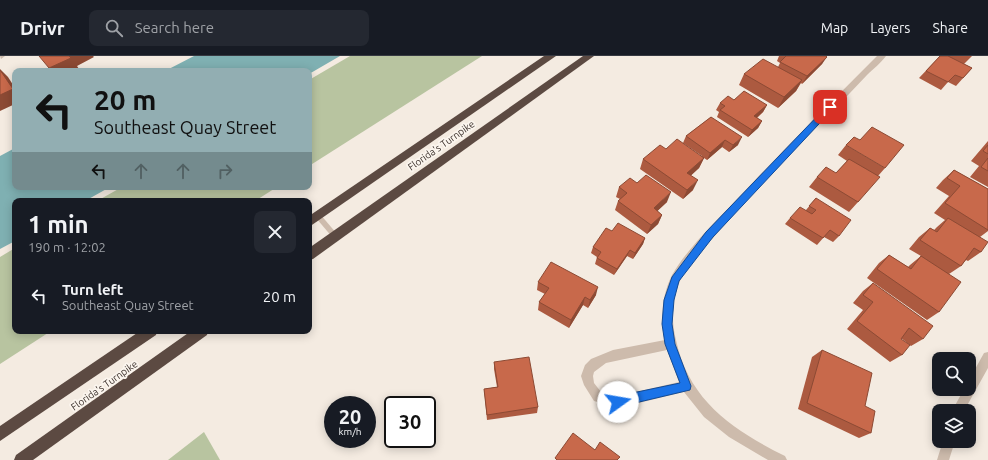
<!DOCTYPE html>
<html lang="en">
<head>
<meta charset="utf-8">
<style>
  :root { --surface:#171b24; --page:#242831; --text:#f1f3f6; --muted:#9ea1a6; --line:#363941 }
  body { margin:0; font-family:Ubuntu,sans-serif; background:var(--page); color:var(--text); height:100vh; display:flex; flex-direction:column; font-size:15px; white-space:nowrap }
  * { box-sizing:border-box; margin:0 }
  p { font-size:13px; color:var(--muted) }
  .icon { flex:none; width:22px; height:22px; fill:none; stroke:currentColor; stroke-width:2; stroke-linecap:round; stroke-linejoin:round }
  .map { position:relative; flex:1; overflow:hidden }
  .sheet { position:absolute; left:12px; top:142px; width:300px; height:136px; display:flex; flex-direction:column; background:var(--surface); border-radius:8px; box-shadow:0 2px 10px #0003 }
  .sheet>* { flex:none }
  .guide { position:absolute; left:12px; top:12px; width:300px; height:122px; border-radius:8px; box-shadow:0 2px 10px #0003; background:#92aeb2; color:#111; overflow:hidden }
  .fabs { position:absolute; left:932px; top:296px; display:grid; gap:8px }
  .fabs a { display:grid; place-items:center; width:44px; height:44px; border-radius:8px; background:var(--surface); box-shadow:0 2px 10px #0003; font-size:20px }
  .speed { position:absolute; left:324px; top:340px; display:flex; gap:8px; font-size:20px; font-weight:700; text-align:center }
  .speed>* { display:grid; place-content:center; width:52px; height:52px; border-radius:50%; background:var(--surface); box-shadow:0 2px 10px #0003; line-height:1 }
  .speed small { font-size:10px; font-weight:400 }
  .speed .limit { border:2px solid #111; border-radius:6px; background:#fff; color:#111 }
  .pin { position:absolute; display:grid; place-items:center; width:34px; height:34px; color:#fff; margin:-17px; border-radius:8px; box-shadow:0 2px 6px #0006 }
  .me { position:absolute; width:44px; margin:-22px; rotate:77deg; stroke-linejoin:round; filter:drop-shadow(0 0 3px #0008) }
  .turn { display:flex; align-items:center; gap:14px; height:84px; padding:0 16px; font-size:18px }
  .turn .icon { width:52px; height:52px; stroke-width:2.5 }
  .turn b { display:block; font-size:28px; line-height:34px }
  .lanes { display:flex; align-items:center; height:38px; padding:0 16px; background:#0003; justify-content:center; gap:20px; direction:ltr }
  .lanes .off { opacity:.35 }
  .round { display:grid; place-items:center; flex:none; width:42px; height:42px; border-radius:8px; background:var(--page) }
  .headline { display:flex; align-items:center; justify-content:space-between; height:68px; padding:0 16px }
  h1 { font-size:24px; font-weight:700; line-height:30px }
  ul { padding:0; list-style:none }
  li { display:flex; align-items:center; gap:12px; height:60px; padding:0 16px }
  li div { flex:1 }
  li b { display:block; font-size:15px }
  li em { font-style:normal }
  header { display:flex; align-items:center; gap:24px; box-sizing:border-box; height:56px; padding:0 20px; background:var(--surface); border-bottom:1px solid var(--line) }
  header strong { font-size:19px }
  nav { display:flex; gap:22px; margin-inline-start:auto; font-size:14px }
  .search { width:280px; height:36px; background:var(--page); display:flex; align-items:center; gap:10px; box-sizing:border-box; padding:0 14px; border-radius:8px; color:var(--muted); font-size:15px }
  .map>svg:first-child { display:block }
</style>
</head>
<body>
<header>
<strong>Drivr</strong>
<div class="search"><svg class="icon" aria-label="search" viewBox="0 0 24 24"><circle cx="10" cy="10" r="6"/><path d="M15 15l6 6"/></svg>Search here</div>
<nav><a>Map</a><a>Layers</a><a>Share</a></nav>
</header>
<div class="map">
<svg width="988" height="404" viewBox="0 0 988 404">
  <rect width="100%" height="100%" fill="#f4ebe1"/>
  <g fill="#b8c4a0">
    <polygon points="350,0 482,0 309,110 309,24"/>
    <polygon points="122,131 277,131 255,145 97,145"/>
    <polygon points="15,192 15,275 51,275 0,308 0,201"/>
    <polygon points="204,376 220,404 168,404"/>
  </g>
  <g fill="#7fb0b2">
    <polygon points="194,0 340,0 309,18 309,15 165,15"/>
    <polygon points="15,92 15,131 110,131 85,145 15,145 15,185 0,193 0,100"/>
  </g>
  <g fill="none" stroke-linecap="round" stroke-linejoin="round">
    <polygon fill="#cdbbac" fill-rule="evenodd" points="318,157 320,158 337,178 338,180 337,182 333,182 316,162 315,160 316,158"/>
    <g fill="#cdbbac" fill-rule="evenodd">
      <polygon points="0,0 5,0 1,3"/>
      <path d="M877,0h9c-5,7 -13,13 -19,19 -12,13 -24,25 -36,37 -37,38 -75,77 -110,117 -11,13 -35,37 -41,52 -8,18 -9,40 -4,59 13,61 57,90 109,116l2,4h-19l-39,-23 -25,-20 -20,-25 -66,16 -24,-7 -10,-16 -3,-9 4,-11 6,-6 22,-9 52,-10c-5,-22 -3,-45 7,-65 14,-25 45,-55 65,-76 46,-49 93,-96 140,-143zM667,294l12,32 -61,14 -17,-4 -7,-9 -1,-7 1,-4 12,-9z"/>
      <polygon points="988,296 988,312 964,355 952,355 964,333 969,333 969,324 984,297"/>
      <polygon points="943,385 955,385 949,404 937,404"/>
    </g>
    <g fill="#5c4a42" fill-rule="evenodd">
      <polygon points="544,0 556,0 309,171 309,160"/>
      <polygon points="583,0 594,0 313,203 309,204 309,192"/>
      <polygon points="140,275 157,275 156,279 0,385 0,370"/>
      <polygon points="191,275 208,275 207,279 33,404 14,404 16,399"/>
    </g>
  </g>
  <g fill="#ac5a40">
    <polygon points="779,0 826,0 822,8 802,28 801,27 796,35 778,52 739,29 744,18 778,11 780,7 777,5"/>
    <polygon points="940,0 972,0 964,8 972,12 956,30 948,26 941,34 919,22"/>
    <polygon points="720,47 767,49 763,56 757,62 762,65 758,72 748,81 717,61 719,56 716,54"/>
    <polygon points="711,61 738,89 729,96 722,91 707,104 704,102 699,112 691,119 693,134 683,143 640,113 643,103 702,100 683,87 686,80"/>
    <polygon points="988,85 988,131 970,121 979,110 971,105"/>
    <polygon points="846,89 885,112 878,120 858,146 849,156 809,131 817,121 836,117 847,105 838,99"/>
    <polygon points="954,114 988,133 988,175 980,181 981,196 968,205 966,204 961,210 949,218 939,256 927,264 867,222 879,207 889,199 908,211 910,209 921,200 909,193 919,181 930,172 934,174 937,171 945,164 934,157 949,140 936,132 943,124"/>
    <polygon points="637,127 667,146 657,155 662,159 658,168 647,178 615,154 618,145 620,143 616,141 619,131"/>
    <polygon points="816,142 839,180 833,186 824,181 817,189 785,168 790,162 806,154"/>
    <polygon points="612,175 645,182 643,188 633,203 627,200 614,219 595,208 597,201 591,197 593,191"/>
    <polygon points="538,226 596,239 588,252 583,249 569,272 538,254 539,246 545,238 537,234"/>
    <polygon points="873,227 923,283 911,290 901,282 902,299 890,306 847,273 863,254 853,247 863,235"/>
    <polygon points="822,294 865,350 871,377 859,382 798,353 812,301"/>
    <polygon points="494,306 538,351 537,357 487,364 484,333 497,331 494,313"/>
  </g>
  <g fill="#8c4a34">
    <polygon points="69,0 93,0 94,1 77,10 79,13 75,15 52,15 49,12"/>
    <polygon points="827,1 822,8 802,28 807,20"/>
    <polygon points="0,13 8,21 15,32 15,48 0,55"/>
    <polygon points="802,24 796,35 778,52 784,41"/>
    <polygon points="767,49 763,56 750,67 754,60"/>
    <polygon points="762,65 758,72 748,81 752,74"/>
    <polygon points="742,81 738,89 729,96 733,89"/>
    <polygon points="725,84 722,91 707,104 710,97"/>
    <polygon points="704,102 699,112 683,127 687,117"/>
    <polygon points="698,124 693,134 683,143 687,134"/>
    <polygon points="671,136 667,146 650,162 654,152"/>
    <polygon points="662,159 658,168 647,178 651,169"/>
    <polygon points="645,182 643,188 633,203 635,197"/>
    <polygon points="630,194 627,200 614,219 617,213"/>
    <polygon points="598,231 596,239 588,252 590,244"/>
    <polygon points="585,241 583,249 569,272 571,264"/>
  </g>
  <g fill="#c8694b" stroke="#8c4a34">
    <polygon points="39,0 69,0 71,2 49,12"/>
    <polygon points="786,0 826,0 827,1 807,20 780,6"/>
    <polygon points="940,0 948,0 972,12 963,22 955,19 948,26 926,15"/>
    <polygon points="763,3 802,24 784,41 744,18"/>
    <polygon points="0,14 13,33 0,39"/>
    <polygon points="744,35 767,49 754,60 762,65 752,74 720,54 725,50 720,47 728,40 734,44"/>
    <polygon points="711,61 742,81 733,89 725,84 710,97 686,80"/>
    <polygon points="872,71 904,89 885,112 846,89 854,81 860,84"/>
    <polygon points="677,83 704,102 687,117 698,124 687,134 643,103 660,89 666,93"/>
    <polygon points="988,89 988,98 983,95"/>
    <polygon points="988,102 988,115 981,111"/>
    <polygon points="849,103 880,121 858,146 817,121 826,111 836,117"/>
    <polygon points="954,114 988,133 988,174 945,147 960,130 947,122"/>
    <polygon points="646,119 671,136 654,152 662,159 651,169 618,145 627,137 619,131 630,122 637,127"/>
    <polygon points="816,142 851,164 839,180 830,174 823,182 790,162 800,151 812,158 816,154 809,150"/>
    <polygon points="948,162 988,186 981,196 974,192 961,210 920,184 930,172 937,176"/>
    <polygon points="618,167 645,182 635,197 630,194 617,213 597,202 601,196 593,191 606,172 612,175"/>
    <polygon points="889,199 911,213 921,200 961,226 939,256 877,213"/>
    <polygon points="551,206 598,231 590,244 585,241 571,264 539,246 549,232 538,226"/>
    <polygon points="873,227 933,270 923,283 909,272 901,283 910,289 902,299 857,265 873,246 863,239"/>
    <polygon points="822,294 872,317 865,350 875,355 871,377 807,347"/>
    <polygon points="529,301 538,351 487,359 484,333 498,331 494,306"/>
    <polygon points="573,377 595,394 600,386 620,401 617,404 557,404 555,402"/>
  </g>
  <polygon fill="#1a73e8" stroke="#114b97" points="830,48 834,51 833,53 713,181 679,225 674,244 672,268 675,288 691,330 690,334 618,351 615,349 613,346 615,342 618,340 680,327 665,288 662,268 664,244 672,221 706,176 828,49"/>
  <g text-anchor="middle" stroke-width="3.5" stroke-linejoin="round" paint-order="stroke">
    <g font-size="10" fill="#3b302b" stroke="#fbf5ee">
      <text transform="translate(441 89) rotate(-35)" y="4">Florida's Turnpike</text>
      <text transform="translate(104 329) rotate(-35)" y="4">Florida's Turnpike</text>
    </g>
  </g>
</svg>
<div class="fabs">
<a><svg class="icon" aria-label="search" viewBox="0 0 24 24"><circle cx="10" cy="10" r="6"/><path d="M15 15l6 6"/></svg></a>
<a><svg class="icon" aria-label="layers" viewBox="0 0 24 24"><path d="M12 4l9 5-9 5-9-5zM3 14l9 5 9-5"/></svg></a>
</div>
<div class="speed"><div>20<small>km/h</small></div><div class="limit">30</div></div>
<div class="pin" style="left:830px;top:51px;background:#d93025"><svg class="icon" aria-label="arrive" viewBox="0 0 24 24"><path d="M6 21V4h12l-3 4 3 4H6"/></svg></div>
<svg class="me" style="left:618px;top:346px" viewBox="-20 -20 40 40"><circle r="19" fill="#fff"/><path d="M0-13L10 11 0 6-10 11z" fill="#1a73e8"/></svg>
<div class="guide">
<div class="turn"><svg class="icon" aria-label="left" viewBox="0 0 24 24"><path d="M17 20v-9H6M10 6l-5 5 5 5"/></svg><div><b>20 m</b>Southeast Quay Street</div></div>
<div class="lanes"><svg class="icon" aria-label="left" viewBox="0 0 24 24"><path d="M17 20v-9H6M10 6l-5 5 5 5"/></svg><svg class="icon off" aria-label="ahead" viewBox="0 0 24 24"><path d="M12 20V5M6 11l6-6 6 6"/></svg><svg class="icon off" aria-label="ahead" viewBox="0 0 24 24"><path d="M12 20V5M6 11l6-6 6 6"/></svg><svg class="icon off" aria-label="right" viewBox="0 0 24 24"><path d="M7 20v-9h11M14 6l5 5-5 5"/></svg></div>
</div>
<section class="sheet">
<div class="headline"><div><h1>1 min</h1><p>190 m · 12:02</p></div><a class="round"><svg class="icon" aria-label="close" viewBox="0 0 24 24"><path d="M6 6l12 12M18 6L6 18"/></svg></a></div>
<ul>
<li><svg class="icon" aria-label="left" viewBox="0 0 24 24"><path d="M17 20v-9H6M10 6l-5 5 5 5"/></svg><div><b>Turn left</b><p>Southeast Quay Street</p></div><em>20 m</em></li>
</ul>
</section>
</div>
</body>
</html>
